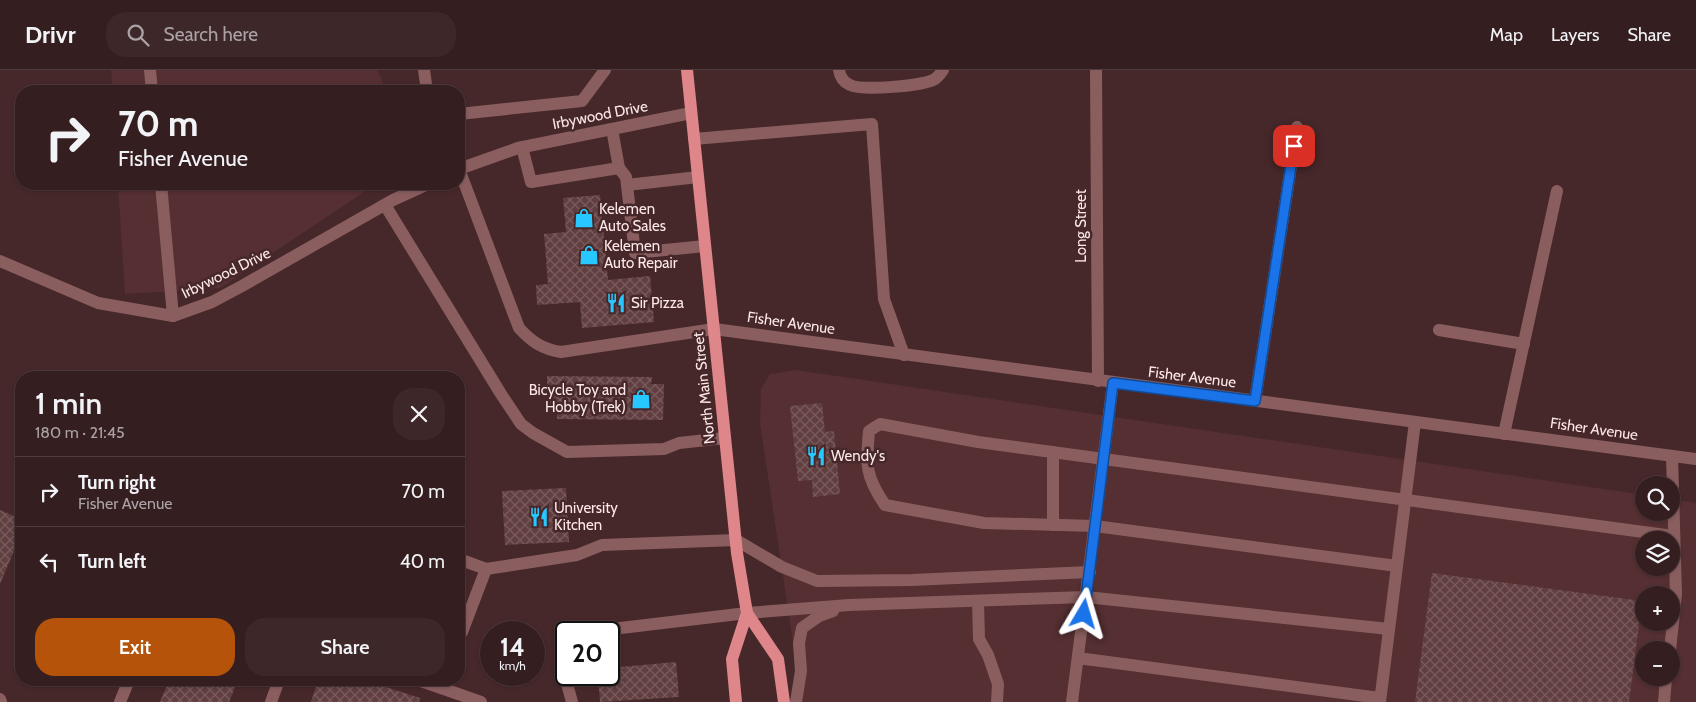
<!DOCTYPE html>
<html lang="en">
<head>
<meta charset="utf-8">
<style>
  :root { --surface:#351e20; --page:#3d2729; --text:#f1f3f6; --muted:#aaa2a5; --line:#4f3c3e; --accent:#b45309 }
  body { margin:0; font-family:Cabin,sans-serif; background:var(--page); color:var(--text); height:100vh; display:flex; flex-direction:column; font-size:19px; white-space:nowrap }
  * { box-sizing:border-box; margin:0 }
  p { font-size:16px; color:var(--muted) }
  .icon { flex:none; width:28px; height:28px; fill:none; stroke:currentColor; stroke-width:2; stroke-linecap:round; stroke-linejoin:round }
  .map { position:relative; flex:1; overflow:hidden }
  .side { position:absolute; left:15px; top:301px; width:450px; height:315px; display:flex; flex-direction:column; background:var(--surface); border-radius:20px; box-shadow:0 1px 4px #0004,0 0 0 1px var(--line) }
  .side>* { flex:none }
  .top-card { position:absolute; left:15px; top:15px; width:450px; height:105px; border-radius:20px; box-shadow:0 1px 4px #0004,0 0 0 1px var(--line); background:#351e20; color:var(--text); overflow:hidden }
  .fabs { position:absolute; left:1635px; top:406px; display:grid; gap:10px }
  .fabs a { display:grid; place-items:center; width:45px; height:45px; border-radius:50%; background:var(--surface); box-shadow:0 1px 4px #0004,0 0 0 1px var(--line); font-size:25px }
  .speed { position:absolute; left:480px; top:551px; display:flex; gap:10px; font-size:25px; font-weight:700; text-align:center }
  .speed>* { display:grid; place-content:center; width:65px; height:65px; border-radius:50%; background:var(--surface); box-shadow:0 1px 4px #0004,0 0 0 1px var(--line); line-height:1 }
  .speed small { font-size:12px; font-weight:400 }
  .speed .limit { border:2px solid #111; border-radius:8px; background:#fff; color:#111 }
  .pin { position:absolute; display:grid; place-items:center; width:42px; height:42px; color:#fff; margin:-21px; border-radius:10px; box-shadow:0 2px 8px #0006 }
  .me { position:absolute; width:55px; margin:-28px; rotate:7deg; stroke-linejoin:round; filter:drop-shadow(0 0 4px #0008) }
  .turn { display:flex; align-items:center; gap:18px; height:105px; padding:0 20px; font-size:22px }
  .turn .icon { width:65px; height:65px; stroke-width:2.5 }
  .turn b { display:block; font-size:35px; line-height:42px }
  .round { display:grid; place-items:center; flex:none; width:52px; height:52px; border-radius:20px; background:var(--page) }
  .headline { display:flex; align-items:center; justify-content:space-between; height:85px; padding:0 20px }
  h1 { font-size:30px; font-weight:600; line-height:38px }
  .button { display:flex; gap:10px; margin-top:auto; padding:10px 20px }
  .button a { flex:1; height:58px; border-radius:20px; background:var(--accent); color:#fff; font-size:20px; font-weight:600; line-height:58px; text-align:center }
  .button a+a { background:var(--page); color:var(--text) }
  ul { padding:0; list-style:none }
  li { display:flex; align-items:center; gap:15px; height:70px; padding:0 20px; border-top:1px solid var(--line) }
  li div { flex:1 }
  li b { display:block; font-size:19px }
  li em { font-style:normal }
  header { display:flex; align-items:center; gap:30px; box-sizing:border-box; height:70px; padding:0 25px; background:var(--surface); border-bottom:1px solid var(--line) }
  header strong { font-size:24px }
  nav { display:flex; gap:28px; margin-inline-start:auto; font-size:18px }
  .search { width:350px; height:45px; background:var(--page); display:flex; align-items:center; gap:12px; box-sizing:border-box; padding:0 18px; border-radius:20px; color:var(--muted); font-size:19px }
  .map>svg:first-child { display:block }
</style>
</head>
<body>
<header>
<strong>Drivr</strong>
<div class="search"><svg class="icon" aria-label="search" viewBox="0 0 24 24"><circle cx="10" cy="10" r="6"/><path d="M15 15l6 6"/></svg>Search here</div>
<nav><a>Map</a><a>Layers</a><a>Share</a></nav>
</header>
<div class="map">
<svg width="1696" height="632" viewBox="0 0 1696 632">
  <defs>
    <pattern id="building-cross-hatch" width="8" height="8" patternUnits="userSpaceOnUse" patternTransform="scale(1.25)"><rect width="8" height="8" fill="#613f40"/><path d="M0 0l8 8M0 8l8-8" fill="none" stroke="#795b5c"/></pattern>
  </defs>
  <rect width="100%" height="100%" fill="#47282a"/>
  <g fill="#552f31" fill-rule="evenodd">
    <polygon points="111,0 377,0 387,21 113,21"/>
    <polygon points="118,114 376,114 220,218 125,224"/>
    <path d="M796,300l848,125v17h27v-13l25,4v199h-894l-42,-279 1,-34 9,-15zM1644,470h27v28h-27zM1644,525h27v27h-27zM1644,580h27v28h-27z"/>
  </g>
  <g fill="url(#building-cross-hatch)">
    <polygon points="600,125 608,210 650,206 654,252 582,258 580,232 537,235 536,215 548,214 544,164 566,162 563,128"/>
    <polygon points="547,306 652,307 651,314 664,314 663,350 557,349 557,336 547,336"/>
    <polygon points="822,333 825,362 834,361 840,424 813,427 812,410 798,411 790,336"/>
    <polygon points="566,418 569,472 505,475 502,421"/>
    <polygon points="0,440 21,449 21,464 0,514"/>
    <polygon points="1432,503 1642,531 1629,632 1415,632"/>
    <polygon points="676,592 679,627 600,632 598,605 609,605 609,598"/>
    <polygon points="169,610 238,610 229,632 160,632"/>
    <polygon points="318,610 364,610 420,628 419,632 311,632"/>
  </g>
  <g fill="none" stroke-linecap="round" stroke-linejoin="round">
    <g stroke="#8a5e5f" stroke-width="12">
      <polyline points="424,0 427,21"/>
      <path d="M839,0c1,7 4,12 11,15 12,6 73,1 85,-6 3,-2 6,-6 8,-9"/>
      <polyline points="459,44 582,31 605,0"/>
      <polyline points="612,59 619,98"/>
      <polyline points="694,69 872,54 884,229 904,285"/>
      <polyline points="522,77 531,112 619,98 626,107 635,183 705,176"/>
      <path d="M459,99l60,159c13,14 23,21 42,24l153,-23"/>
      <polyline points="627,115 698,107"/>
      <polyline points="385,135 501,324 521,354 533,363 567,382 664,379 679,373 725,368"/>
      <polyline points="1439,260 1524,274"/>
      <polyline points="1255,331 1297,57"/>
      <polyline points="1504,364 1557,121"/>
      <polyline points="1053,455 1053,382"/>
      <polyline points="459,489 486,499 577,485 602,475 736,470 782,497 817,511 912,510 1090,502"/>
      <path d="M1397,496l-302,-40 -111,-3 -99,-18c-20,-29 -19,-40 -16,-74l11,-7 98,18 695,94"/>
      <polyline points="978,531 979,569 988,585 998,614 997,632"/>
      <polyline points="459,561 462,562 486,499"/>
      <polyline points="587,562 747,543 849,535 1086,527 1389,559"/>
      <polyline points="1670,580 1676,524 1672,386"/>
      <polyline points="1078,588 1380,628"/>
      <polyline points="567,605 566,610 572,632"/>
      <polyline points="418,610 481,632"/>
      <polyline points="0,629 1,632"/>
      <polyline points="120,632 129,610"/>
      <polyline points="271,632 279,610"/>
      <polyline points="796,632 801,601 799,573 802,558 819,546 833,541"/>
      <polyline points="1072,632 1113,313"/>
      <polyline points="1380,632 1415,352"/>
      <polyline points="1664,632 1666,608"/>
    </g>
    <g stroke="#8a5e5f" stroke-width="12">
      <polyline points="150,0 152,21"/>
      <polyline points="1096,0 1098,311"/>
      <polyline points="459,99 518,78 691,43"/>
      <polyline points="161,114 173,246"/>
      <polyline points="0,191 98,233 173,246 212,232 242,216 393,130 428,114"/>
      <polyline points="714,259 1696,389"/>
    </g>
    <g stroke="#df868a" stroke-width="12">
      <polyline points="687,0 737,483 747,543 778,589 784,632"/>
      <polyline points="736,632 732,589 747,543"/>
    </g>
  </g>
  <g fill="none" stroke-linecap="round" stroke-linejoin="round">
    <defs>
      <polyline id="route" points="1084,544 1113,313 1255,331 1294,76"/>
    </defs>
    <use href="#route" stroke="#114b97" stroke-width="12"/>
    <use href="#route" stroke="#1a73e8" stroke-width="9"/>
  </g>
  <defs>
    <symbol id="shop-bare" viewBox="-9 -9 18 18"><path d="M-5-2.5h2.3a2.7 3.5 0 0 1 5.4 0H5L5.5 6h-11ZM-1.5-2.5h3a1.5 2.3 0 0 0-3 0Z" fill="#27c8ff" stroke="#47282a" stroke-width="2.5" paint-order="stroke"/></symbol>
    <symbol id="restaurant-bare" viewBox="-9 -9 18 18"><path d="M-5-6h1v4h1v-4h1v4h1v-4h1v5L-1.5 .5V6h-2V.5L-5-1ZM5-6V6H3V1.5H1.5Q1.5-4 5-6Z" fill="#27c8ff" stroke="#47282a" stroke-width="2.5" paint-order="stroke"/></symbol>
  </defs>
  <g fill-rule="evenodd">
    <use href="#shop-bare" x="570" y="134" width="28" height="28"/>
    <use href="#shop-bare" x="575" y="171" width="28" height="28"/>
    <use href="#restaurant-bare" x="602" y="219" width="28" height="28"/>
    <use href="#shop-bare" x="627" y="315" width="28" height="28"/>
    <use href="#restaurant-bare" x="802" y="372" width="28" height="28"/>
    <use href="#restaurant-bare" x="525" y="433" width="28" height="28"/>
  </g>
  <g text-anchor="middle" stroke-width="5" stroke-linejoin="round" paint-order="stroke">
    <g font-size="15" fill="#fde8e8" stroke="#47282a">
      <text transform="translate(600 45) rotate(-11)" y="5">Irbywood Drive</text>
      <text transform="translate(1081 156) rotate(-90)" y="5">Long Street</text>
      <text transform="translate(226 203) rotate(-26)" y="5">Irbywood Drive</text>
      <text transform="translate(791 253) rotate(8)" y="5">Fisher Avenue</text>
      <text transform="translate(1192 307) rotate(7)" y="5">Fisher Avenue</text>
      <text transform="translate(704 318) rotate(-96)" y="5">North Main Street</text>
      <text transform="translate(1594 359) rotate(8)" y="5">Fisher Avenue</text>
    </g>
    <g font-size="15" fill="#fde8e8" stroke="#47282a" text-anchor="start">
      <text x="599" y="144">Kelemen<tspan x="599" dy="17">Auto Sales</tspan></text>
      <text x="604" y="181">Kelemen<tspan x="604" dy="17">Auto Repair</tspan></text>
      <text x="631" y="238">Sir Pizza</text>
      <text x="626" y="325" text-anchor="end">Bicycle Toy and<tspan x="626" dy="17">Hobby (Trek)</tspan></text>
      <text x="831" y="391">Wendy's</text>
      <text x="554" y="443">University<tspan x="554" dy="17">Kitchen</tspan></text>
    </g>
  </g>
</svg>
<div class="fabs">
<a><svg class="icon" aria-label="search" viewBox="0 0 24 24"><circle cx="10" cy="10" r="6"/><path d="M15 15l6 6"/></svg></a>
<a><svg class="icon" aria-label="layers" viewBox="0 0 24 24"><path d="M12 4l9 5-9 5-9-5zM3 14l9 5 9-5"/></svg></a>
<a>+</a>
<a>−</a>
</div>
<div class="speed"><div>14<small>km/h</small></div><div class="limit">20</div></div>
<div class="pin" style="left:1294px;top:76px;background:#d93025"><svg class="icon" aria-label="arrive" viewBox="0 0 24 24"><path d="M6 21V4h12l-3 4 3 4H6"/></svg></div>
<svg class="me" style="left:1084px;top:544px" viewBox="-20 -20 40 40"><path d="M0-17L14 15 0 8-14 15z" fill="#1a73e8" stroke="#fff" stroke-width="4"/></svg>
<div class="top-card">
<div class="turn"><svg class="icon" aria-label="right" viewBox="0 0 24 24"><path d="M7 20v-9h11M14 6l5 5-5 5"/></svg><div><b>70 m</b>Fisher Avenue</div></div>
</div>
<section class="side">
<div class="headline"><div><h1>1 min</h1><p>180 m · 21:45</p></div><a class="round"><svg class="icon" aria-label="close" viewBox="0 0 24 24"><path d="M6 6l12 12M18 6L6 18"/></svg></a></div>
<ul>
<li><svg class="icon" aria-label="right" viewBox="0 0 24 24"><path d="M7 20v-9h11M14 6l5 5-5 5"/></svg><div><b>Turn right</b><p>Fisher Avenue</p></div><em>70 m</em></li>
<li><svg class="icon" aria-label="left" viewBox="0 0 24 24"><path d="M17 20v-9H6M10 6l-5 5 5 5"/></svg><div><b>Turn left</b></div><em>40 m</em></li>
</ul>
<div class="button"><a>Exit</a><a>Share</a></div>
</section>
</div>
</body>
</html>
